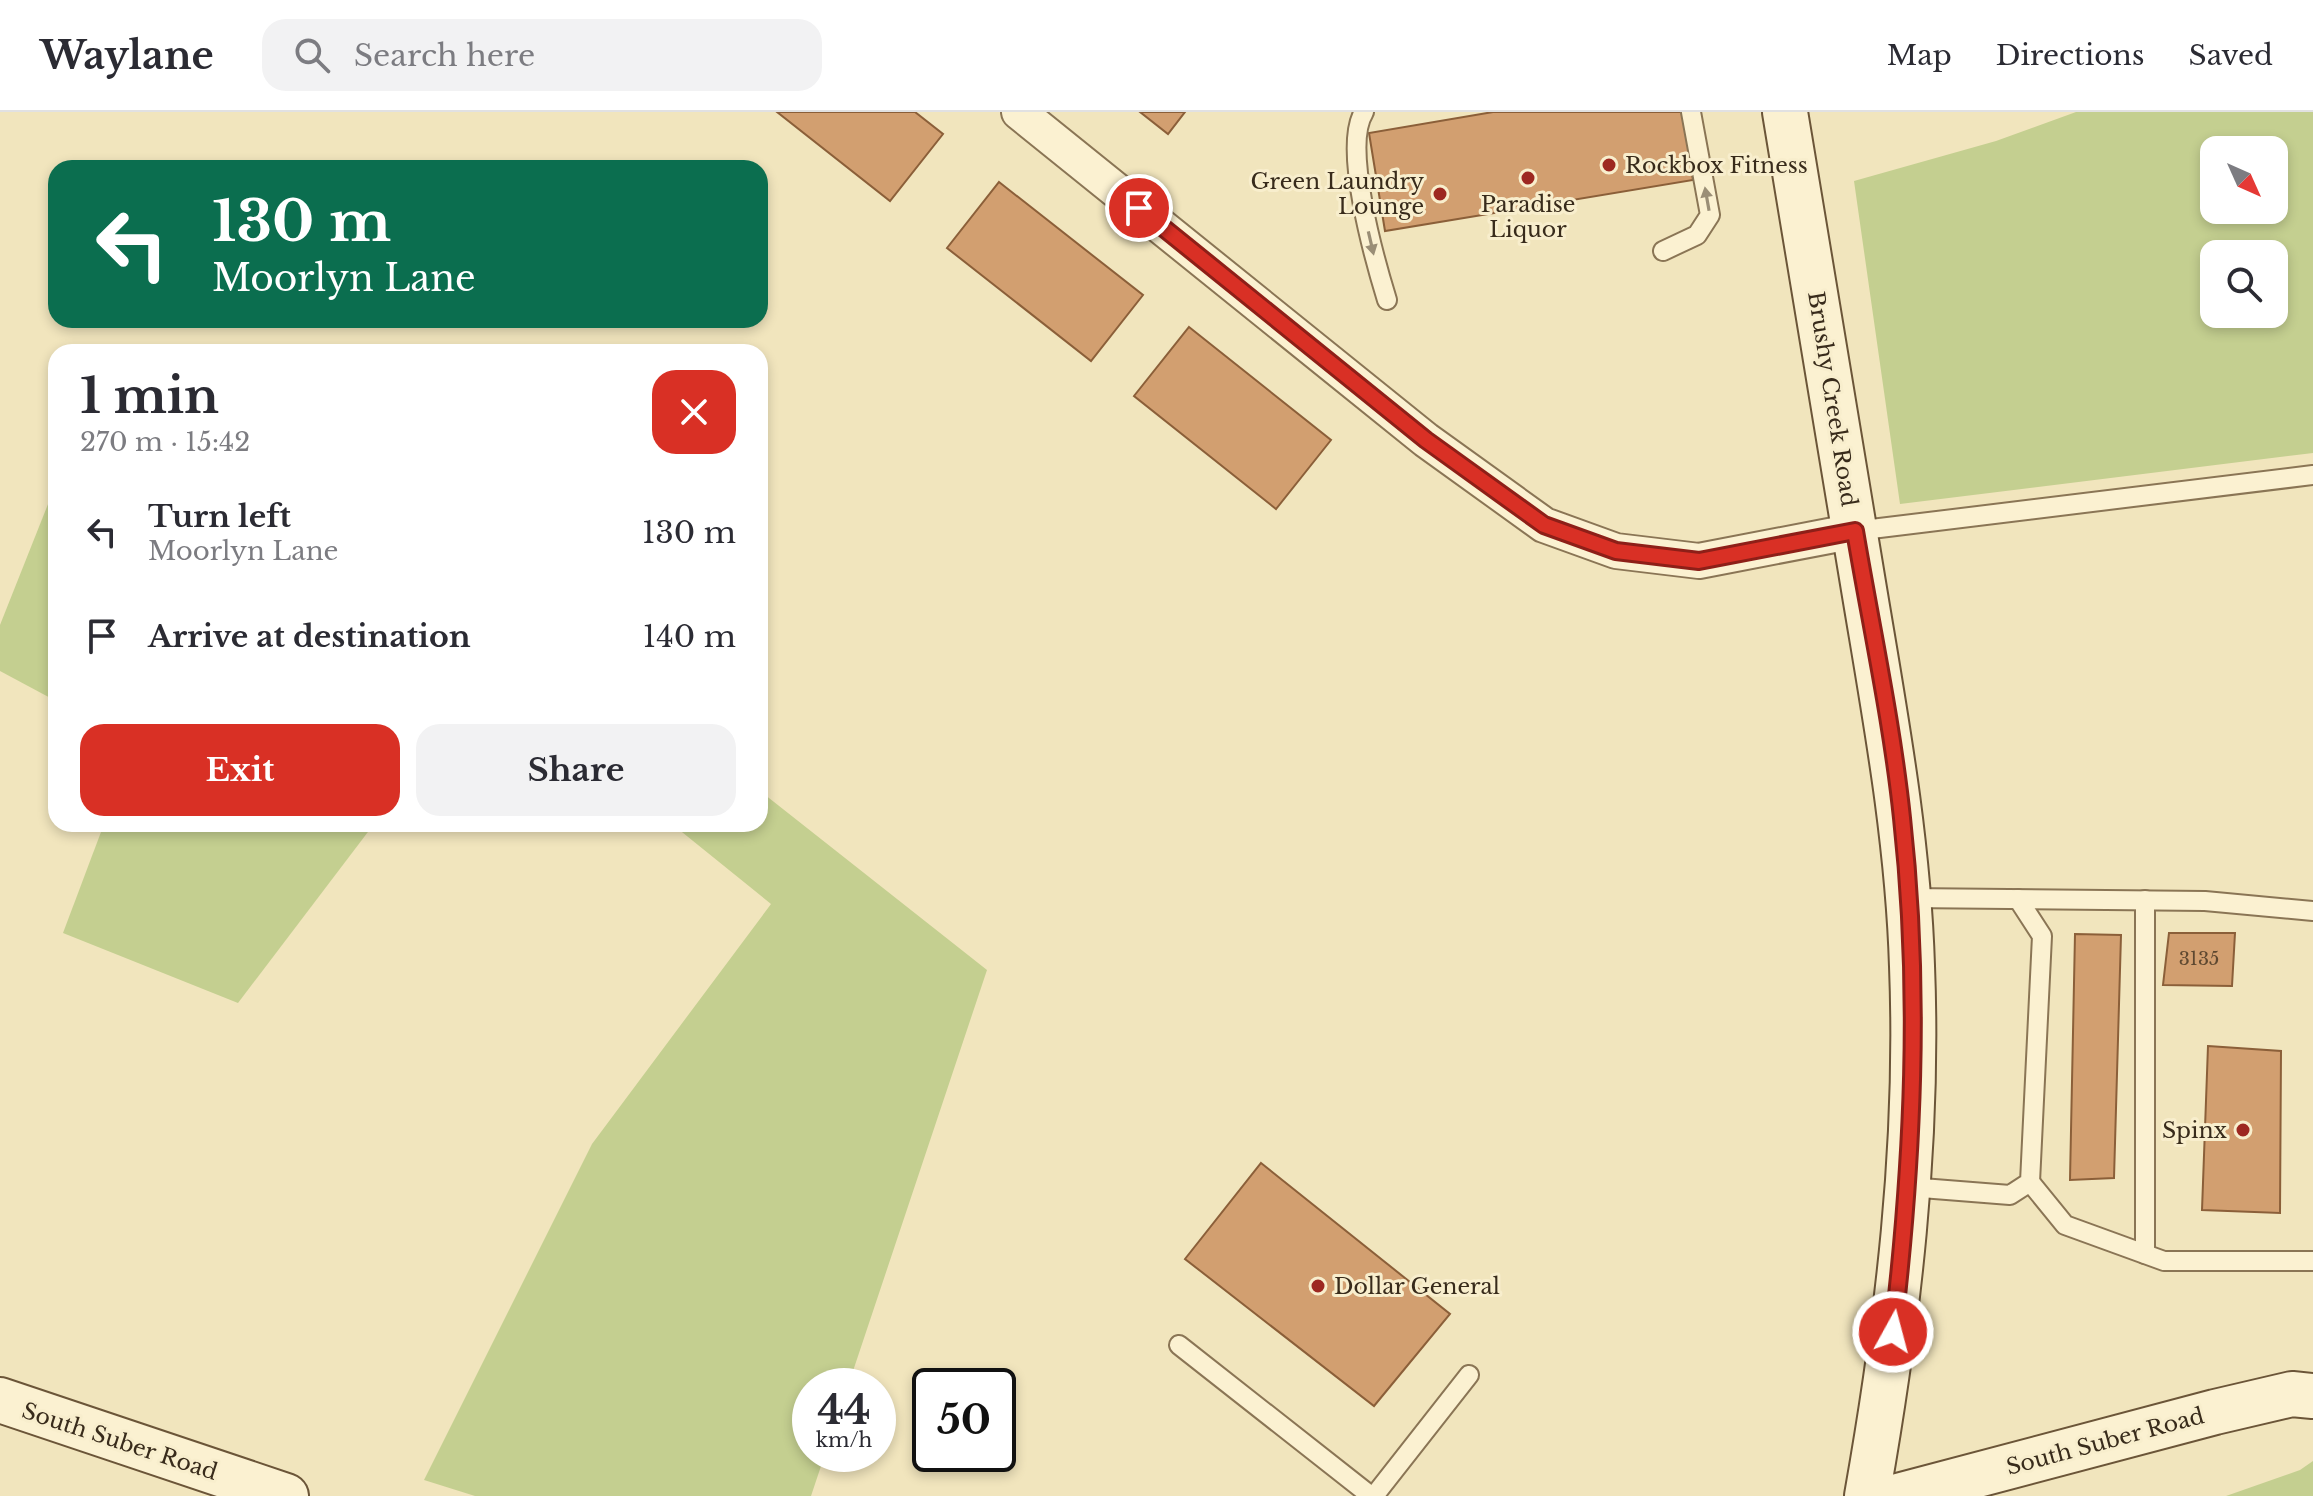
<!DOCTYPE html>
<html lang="en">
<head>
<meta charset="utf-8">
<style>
  :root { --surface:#fff; --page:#f2f2f3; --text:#2b2b33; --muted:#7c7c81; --line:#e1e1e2; --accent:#d93025 }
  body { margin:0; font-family:"Libre Baskerville",serif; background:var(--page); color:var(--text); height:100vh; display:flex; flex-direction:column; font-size:30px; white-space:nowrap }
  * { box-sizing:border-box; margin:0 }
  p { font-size:26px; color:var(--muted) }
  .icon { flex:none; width:44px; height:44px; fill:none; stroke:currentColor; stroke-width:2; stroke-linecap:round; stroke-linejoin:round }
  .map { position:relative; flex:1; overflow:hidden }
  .drawer { position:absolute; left:48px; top:232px; width:720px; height:488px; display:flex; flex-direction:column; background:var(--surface); border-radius:24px; box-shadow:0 4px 12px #0003 }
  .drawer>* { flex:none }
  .banner { position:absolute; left:48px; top:48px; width:720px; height:168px; border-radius:24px; box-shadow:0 4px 12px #0003; background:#0b6e4f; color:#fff; overflow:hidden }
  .needle { width:52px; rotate:135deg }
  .controls { position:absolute; left:2200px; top:24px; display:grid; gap:16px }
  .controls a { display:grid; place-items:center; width:88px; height:88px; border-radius:16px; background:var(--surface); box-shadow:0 4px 12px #0003; font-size:40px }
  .speed { position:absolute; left:792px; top:1256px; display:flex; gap:16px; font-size:40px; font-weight:700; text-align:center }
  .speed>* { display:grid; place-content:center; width:104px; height:104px; border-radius:50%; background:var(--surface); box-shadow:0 4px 12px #0003; line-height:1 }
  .speed small { font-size:20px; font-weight:400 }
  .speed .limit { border:4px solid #111; border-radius:12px; background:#fff; color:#111 }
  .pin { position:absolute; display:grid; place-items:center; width:68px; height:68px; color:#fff; margin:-34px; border:4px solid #fff; border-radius:50%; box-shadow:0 2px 8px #0007 }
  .me { position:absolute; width:88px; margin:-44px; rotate:7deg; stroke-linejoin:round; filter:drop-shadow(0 0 6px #0008) }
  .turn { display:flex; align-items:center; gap:28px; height:168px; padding:0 32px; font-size:36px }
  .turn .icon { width:104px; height:104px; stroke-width:2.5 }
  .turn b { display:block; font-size:56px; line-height:68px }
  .round { display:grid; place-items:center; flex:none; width:84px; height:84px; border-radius:24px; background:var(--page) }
  .overview { display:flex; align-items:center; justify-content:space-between; height:136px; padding:0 32px }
  h1 { font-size:48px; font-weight:700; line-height:60px }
  .button { display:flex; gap:16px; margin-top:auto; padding:16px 32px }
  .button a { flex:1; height:92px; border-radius:24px; background:var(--accent); color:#fff; font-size:32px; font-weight:700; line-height:92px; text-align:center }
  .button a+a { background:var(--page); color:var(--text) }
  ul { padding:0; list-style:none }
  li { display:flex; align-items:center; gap:24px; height:104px; padding:0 32px }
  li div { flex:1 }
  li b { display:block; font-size:30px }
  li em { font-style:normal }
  header { display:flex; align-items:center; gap:48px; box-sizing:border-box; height:112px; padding:0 40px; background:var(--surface); border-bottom:2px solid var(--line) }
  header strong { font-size:38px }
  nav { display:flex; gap:44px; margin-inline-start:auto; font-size:28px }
  .search { width:560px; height:72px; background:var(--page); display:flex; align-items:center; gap:20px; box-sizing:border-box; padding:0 28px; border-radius:24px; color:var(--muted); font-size:30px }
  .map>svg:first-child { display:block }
</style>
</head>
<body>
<header>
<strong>Waylane</strong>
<div class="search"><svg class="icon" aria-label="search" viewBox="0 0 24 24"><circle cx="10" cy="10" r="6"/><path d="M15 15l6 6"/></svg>Search here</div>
<nav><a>Map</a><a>Directions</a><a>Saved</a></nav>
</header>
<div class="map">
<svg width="2313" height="1384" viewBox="0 0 2313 1384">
  <rect width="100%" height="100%" fill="#f1e5bd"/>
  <g fill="#c4cf90" fill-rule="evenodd">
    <path d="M2076,0h237v341l-413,51 -46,-323 142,-40zM2214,38h60v60h-60zM2214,142h60v60h-60z"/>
    <polygon points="56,372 56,589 0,559 0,513"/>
    <polygon points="760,679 987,858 848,1274 810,1274 810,1342 825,1342 811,1384 475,1384 424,1368 592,1032 771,792 672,712 760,712"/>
    <polygon points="104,712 374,712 238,891 63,821"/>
    <polygon points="2313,1349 2313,1384 2226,1384 2300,1358"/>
  </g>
  <g fill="#d29f70" stroke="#8b5f39" stroke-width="2">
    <polygon points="777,0 915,0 943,22 890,89"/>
    <polygon points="1140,0 1185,0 1168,22"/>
    <polygon points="1493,0 1683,0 1693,68 1385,119 1369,21"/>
    <polygon points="999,70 1143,183 1091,249 947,136"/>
    <polygon points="1189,215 1331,328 1276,397 1134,284"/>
    <polygon points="2169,821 2235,821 2232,874 2163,873"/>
    <polygon points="2075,822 2121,823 2114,1066 2070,1068"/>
    <polygon points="2208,934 2281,939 2280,1101 2202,1098"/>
    <polygon points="1261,1051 1450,1202 1374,1294 1185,1147"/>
  </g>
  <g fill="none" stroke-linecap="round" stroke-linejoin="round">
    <defs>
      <g id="lane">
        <path d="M1364,0c-22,34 11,149 23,188"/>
        <polyline points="1663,139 1697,123 1710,103 1691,0"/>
        <polyline points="1855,419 2313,363"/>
        <polyline points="1908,786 2205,789 2313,799"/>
        <polyline points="2030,1070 2065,1113 2164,1149 2313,1149"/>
        <polyline points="1909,1075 2010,1083 2030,1070 2042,824 2018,787"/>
        <polyline points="2145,1142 2145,788"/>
        <polyline points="1179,1233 1371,1384"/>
        <polyline points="1374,1384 1469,1263"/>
      </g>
      <polyline id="street" points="1019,0 1426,328 1544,413 1616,439 1699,449 1855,419"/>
      <g id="secondary">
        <path d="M1785,0c26,157 52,314 78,471 21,127 45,253 49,383 7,178 -14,355 -45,530"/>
        <polyline points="0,1288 286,1384"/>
        <polyline points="1898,1384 2215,1300 2292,1282 2313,1284"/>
      </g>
    </defs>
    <use href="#lane" stroke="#8a7555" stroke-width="22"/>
    <use href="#street" stroke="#8a7555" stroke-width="38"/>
    <use href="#secondary" stroke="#6b5538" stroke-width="48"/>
    <use href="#lane" stroke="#fbf1d1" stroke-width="18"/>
    <use href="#street" stroke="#fbf1d1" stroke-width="34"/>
    <use href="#secondary" stroke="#fbf1d1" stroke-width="44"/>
  </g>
  <defs><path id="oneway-solid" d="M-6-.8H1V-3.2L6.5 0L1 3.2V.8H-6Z" transform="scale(2)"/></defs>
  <g fill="#9a8e76">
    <use href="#oneway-solid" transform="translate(1707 87) rotate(-100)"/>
    <use href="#oneway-solid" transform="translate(1371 131) rotate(77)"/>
  </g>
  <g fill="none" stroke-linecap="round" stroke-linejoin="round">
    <defs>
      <path id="route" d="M1139,96l287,232 118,85 72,26 83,10 156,-30c16,95 37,191 47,287 19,172 11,342 -9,514"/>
    </defs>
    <use href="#route" stroke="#8d1f18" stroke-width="20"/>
    <use href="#route" stroke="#d93025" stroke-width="14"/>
  </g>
  <g fill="#9d2821" stroke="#f8eecd" stroke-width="3">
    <circle cx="1609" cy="53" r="8"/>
    <circle cx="1528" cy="66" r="8"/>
    <circle cx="1440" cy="82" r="8"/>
    <circle cx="2243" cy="1018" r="8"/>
    <circle cx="1318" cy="1174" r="8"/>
  </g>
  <g text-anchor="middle" stroke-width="6" stroke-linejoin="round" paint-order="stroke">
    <g font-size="18" fill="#5e4830">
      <text x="2199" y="853">3135</text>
    </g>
    <g font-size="22" fill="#382b1b" stroke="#f8eecd" text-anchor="start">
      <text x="1625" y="61">Rockbox Fitness</text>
      <text x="1424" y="77" text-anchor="end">Green Laundry<tspan x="1424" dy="25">Lounge</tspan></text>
      <text x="1528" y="100" text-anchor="middle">Paradise<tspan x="1528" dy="25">Liquor</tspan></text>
      <text x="2227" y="1026" text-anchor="end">Spinx</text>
      <text x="1334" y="1182">Dollar General</text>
    </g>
    <g font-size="22" fill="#382b1b" stroke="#f8eecd">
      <text transform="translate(1833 287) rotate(81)" y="8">Brushy Creek Road</text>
      <text transform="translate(120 1329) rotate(18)" y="8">South Suber Road</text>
      <text transform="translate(2105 1329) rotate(-15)" y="8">South Suber Road</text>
    </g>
  </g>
</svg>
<div class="controls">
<a><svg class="needle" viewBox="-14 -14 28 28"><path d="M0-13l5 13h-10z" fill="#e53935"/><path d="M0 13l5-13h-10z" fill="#7c7c81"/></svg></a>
<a><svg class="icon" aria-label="search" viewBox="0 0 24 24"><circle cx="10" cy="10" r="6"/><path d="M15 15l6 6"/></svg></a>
</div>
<div class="speed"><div>44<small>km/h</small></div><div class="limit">50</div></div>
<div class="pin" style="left:1139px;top:96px;background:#d93025"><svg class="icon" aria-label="arrive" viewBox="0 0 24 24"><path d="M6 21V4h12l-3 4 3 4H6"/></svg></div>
<svg class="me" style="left:1893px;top:1220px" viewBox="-20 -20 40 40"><circle r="17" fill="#d93025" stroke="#fff" stroke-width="3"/><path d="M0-11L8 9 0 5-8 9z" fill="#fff"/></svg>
<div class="banner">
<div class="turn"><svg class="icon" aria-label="left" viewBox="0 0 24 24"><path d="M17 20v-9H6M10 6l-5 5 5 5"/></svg><div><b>130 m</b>Moorlyn Lane</div></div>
</div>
<section class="drawer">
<div class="overview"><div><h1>1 min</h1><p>270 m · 15:42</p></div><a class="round" style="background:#d93025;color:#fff"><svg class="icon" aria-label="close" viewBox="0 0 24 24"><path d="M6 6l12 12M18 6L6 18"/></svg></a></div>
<ul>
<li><svg class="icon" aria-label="left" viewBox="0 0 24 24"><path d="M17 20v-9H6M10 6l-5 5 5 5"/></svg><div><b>Turn left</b><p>Moorlyn Lane</p></div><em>130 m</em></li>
<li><svg class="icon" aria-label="arrive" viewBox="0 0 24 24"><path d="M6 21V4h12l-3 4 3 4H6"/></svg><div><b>Arrive at destination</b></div><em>140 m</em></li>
</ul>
<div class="button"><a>Exit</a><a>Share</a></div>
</section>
</div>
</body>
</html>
